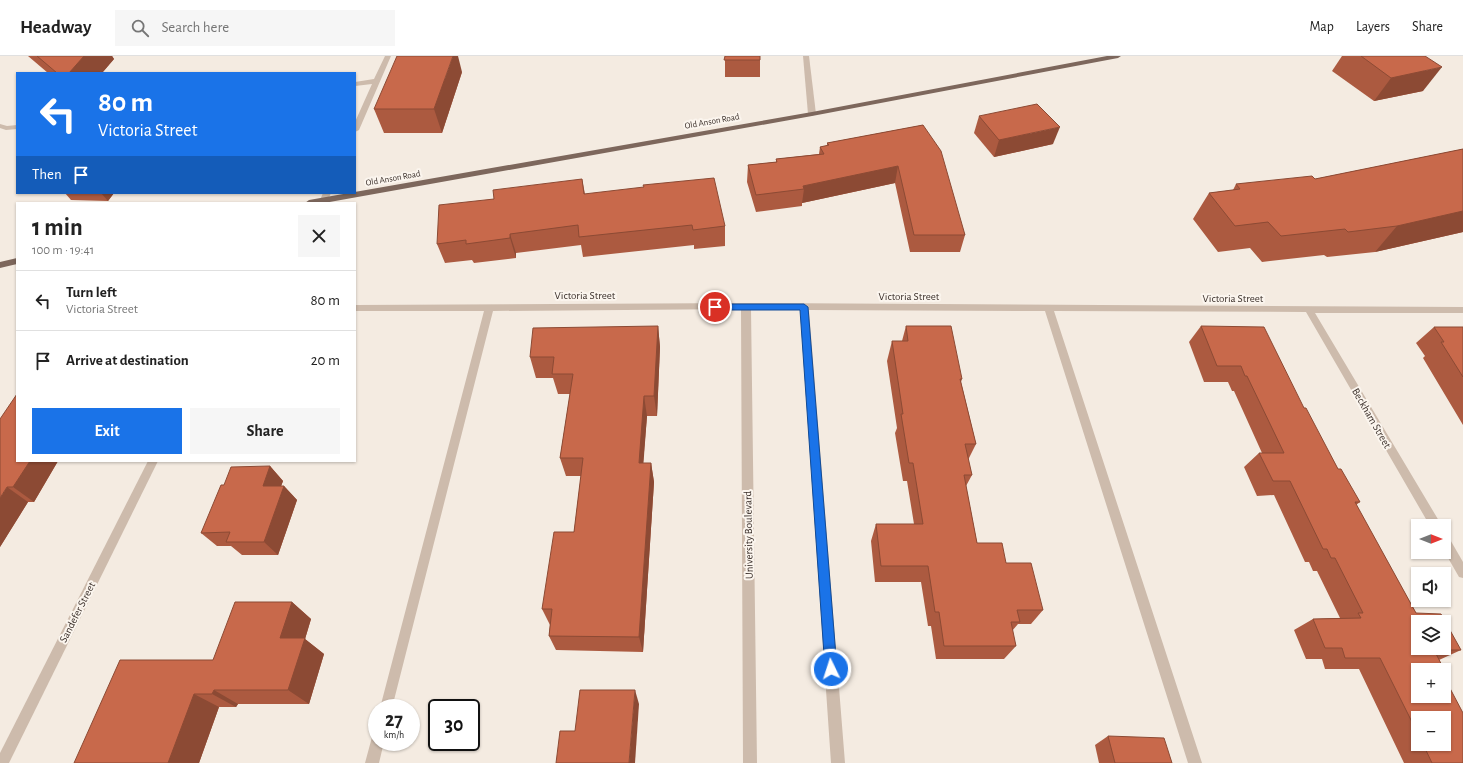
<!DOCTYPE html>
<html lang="en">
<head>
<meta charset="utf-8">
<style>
  :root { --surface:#fff; --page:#f6f6f6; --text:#222; --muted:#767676; --line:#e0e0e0; --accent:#1a73e8 }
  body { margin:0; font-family:"Alegreya Sans",sans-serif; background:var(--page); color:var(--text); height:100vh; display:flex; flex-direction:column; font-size:15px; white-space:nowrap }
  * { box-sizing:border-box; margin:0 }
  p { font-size:13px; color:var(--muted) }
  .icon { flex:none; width:22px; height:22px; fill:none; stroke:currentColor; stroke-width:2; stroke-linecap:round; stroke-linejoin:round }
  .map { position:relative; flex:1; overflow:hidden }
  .drawer { position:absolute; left:16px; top:146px; width:340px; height:260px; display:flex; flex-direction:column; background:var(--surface); border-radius:0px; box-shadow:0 1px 3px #0004 }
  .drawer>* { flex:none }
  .banner { position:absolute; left:16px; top:16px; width:340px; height:122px; border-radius:0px; box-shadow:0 1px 3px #0004; background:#1a73e8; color:#fff; overflow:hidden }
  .needle { width:26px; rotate:90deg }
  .buttons { position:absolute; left:1411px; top:463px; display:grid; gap:8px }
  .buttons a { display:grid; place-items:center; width:40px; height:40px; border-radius:0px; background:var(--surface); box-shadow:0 1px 3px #0004; font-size:20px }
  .speed { position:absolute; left:368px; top:643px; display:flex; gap:8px; font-size:20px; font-weight:700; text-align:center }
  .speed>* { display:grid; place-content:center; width:52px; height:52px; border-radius:50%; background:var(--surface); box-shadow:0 1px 3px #0004; line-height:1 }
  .speed small { font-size:10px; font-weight:400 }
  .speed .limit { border:2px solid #111; border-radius:6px; background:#fff; color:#111 }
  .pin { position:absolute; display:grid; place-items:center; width:34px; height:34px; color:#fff; margin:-17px; border:2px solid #fff; border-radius:50%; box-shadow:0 1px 4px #0007 }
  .me { position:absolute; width:44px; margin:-22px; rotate:356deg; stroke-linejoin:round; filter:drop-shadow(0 0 3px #0008) }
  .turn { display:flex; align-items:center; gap:14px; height:84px; padding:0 16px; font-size:18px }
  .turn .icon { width:52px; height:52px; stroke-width:2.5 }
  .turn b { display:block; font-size:28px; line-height:34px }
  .then { display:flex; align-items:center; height:38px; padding:0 16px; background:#0003; gap:8px; font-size:15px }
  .round { display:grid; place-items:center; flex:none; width:42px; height:42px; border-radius:0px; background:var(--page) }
  .overview { display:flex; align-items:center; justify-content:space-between; height:68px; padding:0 16px }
  h1 { font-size:24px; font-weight:600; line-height:30px }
  .primary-button { display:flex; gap:8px; margin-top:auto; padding:8px 16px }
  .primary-button a { flex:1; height:46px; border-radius:0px; background:var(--accent); color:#fff; font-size:16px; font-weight:600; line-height:46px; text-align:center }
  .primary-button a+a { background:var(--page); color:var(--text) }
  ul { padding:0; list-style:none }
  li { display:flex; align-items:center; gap:12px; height:60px; padding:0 16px; border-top:1px solid var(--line) }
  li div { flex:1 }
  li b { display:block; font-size:15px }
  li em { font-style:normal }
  header { display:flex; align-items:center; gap:24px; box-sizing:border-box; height:56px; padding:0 20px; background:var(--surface); border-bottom:1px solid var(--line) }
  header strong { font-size:19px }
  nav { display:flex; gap:22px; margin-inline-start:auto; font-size:14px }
  .search { width:280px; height:36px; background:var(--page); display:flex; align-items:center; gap:10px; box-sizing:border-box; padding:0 14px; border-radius:0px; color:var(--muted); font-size:15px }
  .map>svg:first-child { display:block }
</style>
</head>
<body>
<header>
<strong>Headway</strong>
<div class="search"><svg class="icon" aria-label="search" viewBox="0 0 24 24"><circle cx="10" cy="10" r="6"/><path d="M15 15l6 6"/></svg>Search here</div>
<nav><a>Map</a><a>Layers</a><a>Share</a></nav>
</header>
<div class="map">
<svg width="1463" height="707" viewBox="0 0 1463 707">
  <rect width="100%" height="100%" fill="#f4ebe1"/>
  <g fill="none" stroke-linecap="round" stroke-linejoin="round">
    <g fill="#cdbbac" fill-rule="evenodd">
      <polygon points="385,0 391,0 359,74 355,76 355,66 372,28 355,30 355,26 374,23"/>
      <polygon points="803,0 809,0 816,58 812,60 808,58"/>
      <polygon points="0,68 7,70 17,69 17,73 6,74 0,72"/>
      <polygon points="323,137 331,137 327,146 324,147 320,144"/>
      <polygon points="746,247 1463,251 1463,257 1315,257 1442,470 1430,470 1306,256 1054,255 1202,707 1188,707 1045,255 809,254 845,707 831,707 800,254 751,253 757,707 743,707 741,253 493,255 392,652 380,652 484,255 355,255 355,249"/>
      <polygon points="148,405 158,405 9,707 0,707 0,697"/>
      <polygon points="1444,479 1448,480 1463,506 1463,522 1459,521 1444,495"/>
      <polygon points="377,679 377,686 384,686 379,707 365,707 372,681"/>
    </g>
    <g fill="#7d675c" fill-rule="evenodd">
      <polygon points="1107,0 1121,0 1118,2 812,60 324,147 305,147 309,144 812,56"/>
      <polygon points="17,202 17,208 0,212 0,206"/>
    </g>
  </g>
  <g fill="#ac5a40" fill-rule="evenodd">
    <polygon points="28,0 112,0 114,3 102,17 48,17"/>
    <rect x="725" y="0" width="35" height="21"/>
    <polygon points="1342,0 1425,0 1423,35 1374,45 1332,15"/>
    <polygon points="462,16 442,77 384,77 374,53"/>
    <polygon points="979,60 1053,88 994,101 974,77"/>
    <polygon points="923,69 965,179 960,196 910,196 895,127 802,147 802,150 756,156 747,126 748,109 776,106 776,103 819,98 820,91 827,90 827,87"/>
    <polygon points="1463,93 1463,176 1375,196 1327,201 1324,199 1262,206 1250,192 1218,196 1193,163 1209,137 1233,134 1236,128 1315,123"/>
    <polygon points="582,123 585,138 725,170 725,190 694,193 694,189 583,201 581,189 516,197 516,202 474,207 472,204 445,207 437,188 494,143"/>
    <polygon points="65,137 114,137 108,145 71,144"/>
    <polygon points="658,270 660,291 657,360 647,360 643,407 651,407 654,426 643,596 556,594 549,580 550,569 542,553 574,476 581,420 566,420 560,402 570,338 558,338 553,322 536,322 530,301"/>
    <polygon points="906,270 962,323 961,326 976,388 968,404 972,419 966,430 977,487 1006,507 1043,554 1031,568 1018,568 1012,575 1016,590 1004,603 936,603 931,570 928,570 921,526 875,526 871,485 876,468 914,468 907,425 903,425 895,377 897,372 887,305 892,285 902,285"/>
    <path d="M1201,270l103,82 34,61 22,33 -4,3 60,108 45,37 -22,10 9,17 -3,1 18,85h-59l-45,-94h-34l-3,-10h-16l-12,-29 19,-11 27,-1 -23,-47h-4l-4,-9h-4l-31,-67 -17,1 -13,-29 15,-14h3l-28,-62h-2l-4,-9h-24l-15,-40zM1418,662l26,26h-26z"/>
    <polygon points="1434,271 1463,271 1463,369 1423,302 1425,300 1416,287"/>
    <polygon points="17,338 17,405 58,405 34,446 28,446 0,491"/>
    <polygon points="270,410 283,425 281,430 284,430 297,444 278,499 242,499 231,490 217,490 201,477 224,429"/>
    <polygon points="292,546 311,563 305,583 324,598 309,648 238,648 236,651 219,651 199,707 74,707"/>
    <polygon points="1108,680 1172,707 1099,707 1095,689"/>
  </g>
  <g fill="#8c4a34">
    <polygon points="84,0 112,0 114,3 102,17 69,17"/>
    <polygon points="453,0 458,0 462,16 442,77 434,53"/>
    <polygon points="1442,11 1423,35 1374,45 1391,22"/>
    <polygon points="1060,71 1053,88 994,101 999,84"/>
    <polygon points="898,110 895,127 802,147 804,133 803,130"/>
    <polygon points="101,137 114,137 108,145"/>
    <polygon points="1463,155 1463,176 1375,196 1397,170"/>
    <polygon points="510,178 516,197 516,202 510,182"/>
    <polygon points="658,270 660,291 657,360 654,340"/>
    <polygon points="644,340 647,360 642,426 639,407"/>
    <polygon points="30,405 58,405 34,446 13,431"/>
    <polygon points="651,407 654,426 643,596 639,581"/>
    <polygon points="270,410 283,425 276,444 263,430"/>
    <polygon points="284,430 297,444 278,499 264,486"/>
    <polygon points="7,431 28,446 0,491 0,442"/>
    <polygon points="292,546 311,563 305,583 324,598 309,648 288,634 280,582"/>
    <polygon points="214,634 238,648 236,651 212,638"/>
    <polygon points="635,634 639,648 635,707 629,707"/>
    <polygon points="194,638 219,651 199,707 168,707"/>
  </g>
  <g fill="#c8694b" stroke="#8c4a34" fill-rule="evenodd">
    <polygon points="37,0 84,0 69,17 57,17"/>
    <polygon points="397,0 453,0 434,53 374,53"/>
    <polygon points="725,0 760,0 760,4 724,4"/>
    <polygon points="1361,0 1425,0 1442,11 1391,22"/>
    <polygon points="1037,48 1060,71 999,84 979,60"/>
    <polygon points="923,69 941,95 965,179 914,179 898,110 803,130 804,133 756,139 748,109 777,106 776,103 824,98 820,91 829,89 827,87"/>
    <polygon points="1463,93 1463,155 1397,170 1348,176 1345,173 1281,180 1268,166 1235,170 1209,137 1240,133 1236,128 1312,120 1315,123"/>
    <polygon points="714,122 725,170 693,174 692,169 579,181 578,169 510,178 510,182 466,188 466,184 437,188 439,149 494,143 493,134 582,123 584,138 644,131 643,129"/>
    <polygon points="658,270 654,340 644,340 639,407 651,407 639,581 549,580 552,553 542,553 554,476 574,476 583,402 560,402 573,318 552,318 554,301 530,301 533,272"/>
    <polygon points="906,270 951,270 962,323 960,323 976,388 965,388 972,419 964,419 977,487 1002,487 1006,507 1031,507 1043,554 1017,554 1020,566 1011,566 1016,590 944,590 939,556 935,556 928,510 881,510 876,468 923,468 913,407 909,407 901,358 903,358 892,285 908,285"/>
    <path d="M1201,270l63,1 40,81h2l32,61h3l19,33h-5l61,111 25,1 20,36h-27l14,27h-4v-7h-26v26h26v-19l19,36v50h-31l-9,-19h21v-26h-26v16l-38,-76h-35l-3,-10h-17l-12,-29 48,-1 -3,-5h5l-28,-55h-4l-4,-9h-4l-33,-68h-17l-14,-28h25l-37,-77h-2l-4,-10h-24zM1418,566h26v26h-26z"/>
    <polygon points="1434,271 1463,271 1463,321 1441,286 1444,286"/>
    <polygon points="17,338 17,405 30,405 13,431 7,431 0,442 0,363"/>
    <polygon points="270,410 263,430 284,430 264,486 226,486 230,476 201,477 221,429 224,429 231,411"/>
    <polygon points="235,546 292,546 280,582 305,582 288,634 214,634 212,638 194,638 168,707 74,707 120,604 213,604"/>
    <polygon points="580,634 635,634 629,707 556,707 560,675 575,675"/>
    <polygon points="1108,680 1164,682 1172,707 1115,707"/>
  </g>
  <polygon fill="#1a73e8" stroke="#114b97" points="712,248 804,248 808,251 837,613 835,617 831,618 827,617 825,613 800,254 715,254 712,253 711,251"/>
  <g text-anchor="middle" stroke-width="4" stroke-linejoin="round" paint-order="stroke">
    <g font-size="9" fill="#3b302b" stroke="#fbf5ee">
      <text transform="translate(712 65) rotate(-10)" y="3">Old Anson Road</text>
      <text transform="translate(393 122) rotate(-10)" y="3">Old Anson Road</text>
    </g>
    <g font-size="11" fill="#3b302b" stroke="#fbf5ee">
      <text x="585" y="243">Victoria Street</text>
      <text x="909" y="244">Victoria Street</text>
      <text x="1233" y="246">Victoria Street</text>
      <text transform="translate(1372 362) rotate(60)" y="4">Beckham Street</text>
      <text transform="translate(748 479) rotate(-91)" y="4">University Boulevard</text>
      <text transform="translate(77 556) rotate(-63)" y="4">Sandefer Street</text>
    </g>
  </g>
</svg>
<div class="buttons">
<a><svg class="needle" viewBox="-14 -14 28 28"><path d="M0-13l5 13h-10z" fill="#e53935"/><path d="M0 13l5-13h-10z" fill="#767676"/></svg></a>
<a><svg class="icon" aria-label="sound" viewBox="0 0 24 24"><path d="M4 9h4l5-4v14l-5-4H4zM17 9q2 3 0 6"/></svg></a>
<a><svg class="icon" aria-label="layers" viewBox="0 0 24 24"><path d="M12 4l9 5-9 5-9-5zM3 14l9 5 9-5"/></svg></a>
<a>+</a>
<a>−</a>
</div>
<div class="speed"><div>27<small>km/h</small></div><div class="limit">30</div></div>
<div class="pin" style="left:715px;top:251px;background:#d93025"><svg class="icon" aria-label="arrive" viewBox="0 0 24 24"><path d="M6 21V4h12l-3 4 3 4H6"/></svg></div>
<svg class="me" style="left:831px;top:613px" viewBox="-20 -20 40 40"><circle r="17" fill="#1a73e8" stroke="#fff" stroke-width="3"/><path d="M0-11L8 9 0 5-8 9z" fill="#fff"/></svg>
<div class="banner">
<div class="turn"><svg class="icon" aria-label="left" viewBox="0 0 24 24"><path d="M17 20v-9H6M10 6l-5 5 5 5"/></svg><div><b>80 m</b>Victoria Street</div></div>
<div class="then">Then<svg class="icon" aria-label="arrive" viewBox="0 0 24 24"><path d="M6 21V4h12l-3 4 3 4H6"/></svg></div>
</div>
<section class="drawer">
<div class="overview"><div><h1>1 min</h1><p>100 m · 19:41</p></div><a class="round"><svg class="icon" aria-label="close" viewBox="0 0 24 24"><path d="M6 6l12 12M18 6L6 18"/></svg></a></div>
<ul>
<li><svg class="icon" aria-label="left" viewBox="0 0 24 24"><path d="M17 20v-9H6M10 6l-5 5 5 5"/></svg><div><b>Turn left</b><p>Victoria Street</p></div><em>80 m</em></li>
<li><svg class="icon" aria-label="arrive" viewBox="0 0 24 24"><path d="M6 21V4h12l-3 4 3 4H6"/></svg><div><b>Arrive at destination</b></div><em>20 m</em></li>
</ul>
<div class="primary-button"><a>Exit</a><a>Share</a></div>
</section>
</div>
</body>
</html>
